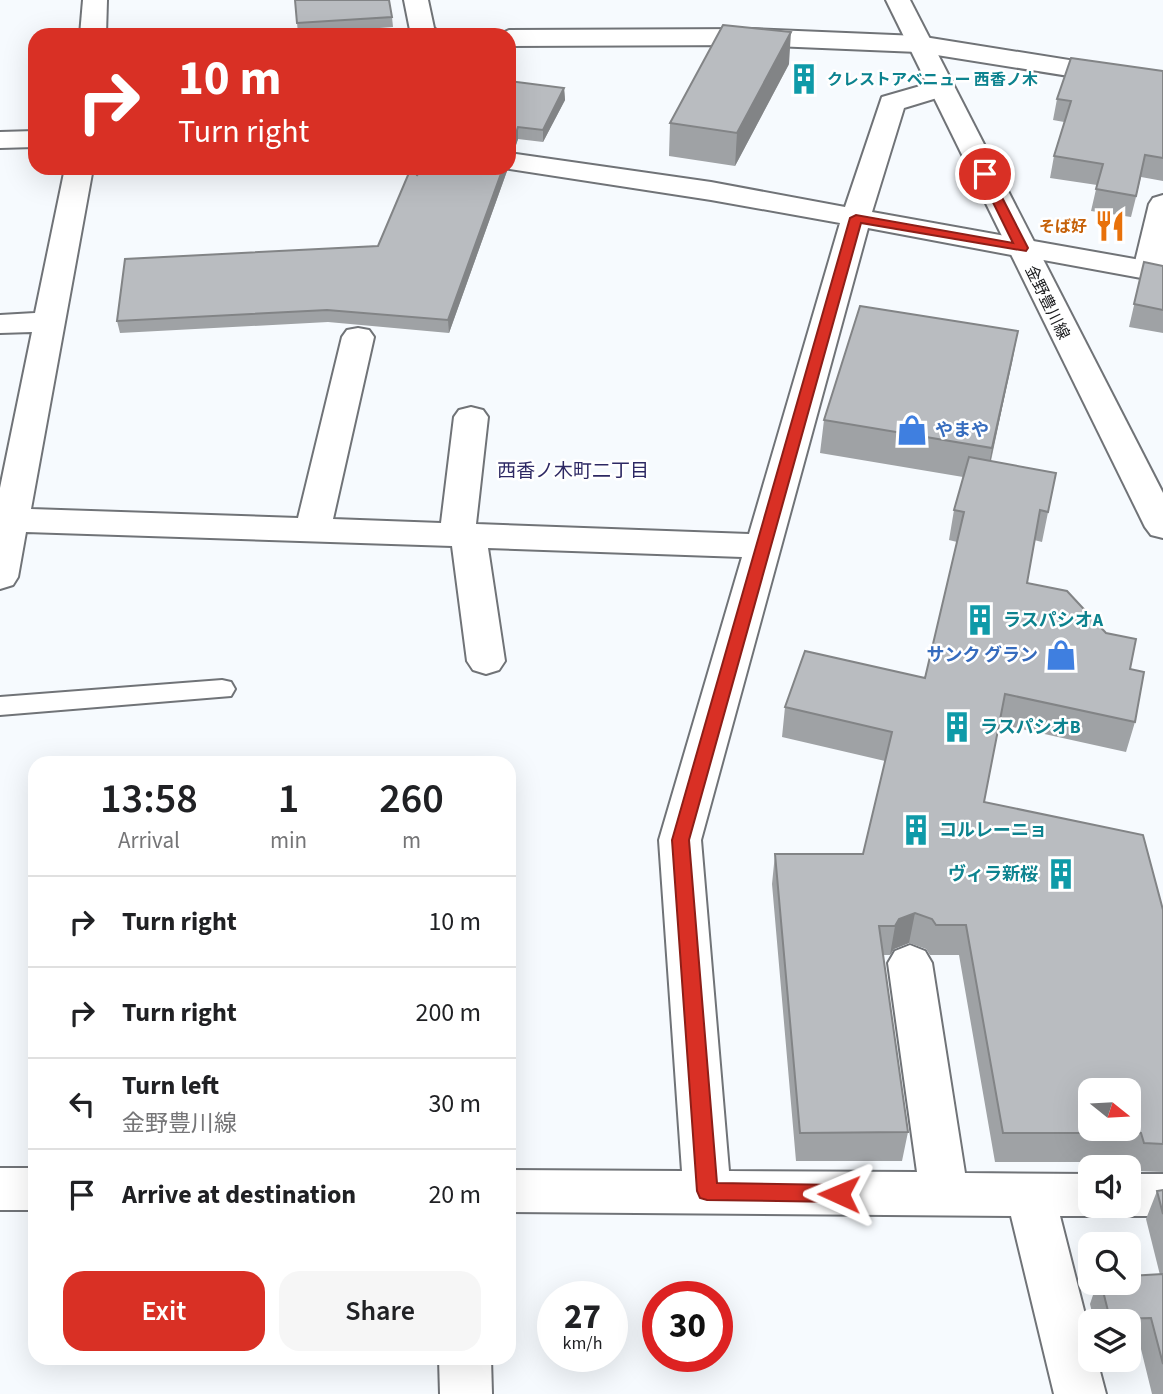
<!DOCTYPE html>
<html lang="en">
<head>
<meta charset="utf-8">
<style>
  :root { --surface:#fff; --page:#f6f6f6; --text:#202124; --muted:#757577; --line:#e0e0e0; --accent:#d93025 }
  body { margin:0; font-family:"Source Sans 3","Noto Sans JP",sans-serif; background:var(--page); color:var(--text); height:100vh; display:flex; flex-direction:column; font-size:26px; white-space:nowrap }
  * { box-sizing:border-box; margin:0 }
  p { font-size:23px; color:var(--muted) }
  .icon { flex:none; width:38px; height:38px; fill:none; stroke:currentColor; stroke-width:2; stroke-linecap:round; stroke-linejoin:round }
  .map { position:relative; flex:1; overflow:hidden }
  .sheet { position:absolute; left:28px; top:756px; width:488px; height:609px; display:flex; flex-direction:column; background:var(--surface); border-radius:21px; box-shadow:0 7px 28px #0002 }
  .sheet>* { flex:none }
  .guide { position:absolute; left:28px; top:28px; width:488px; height:147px; border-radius:21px; box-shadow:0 7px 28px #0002; background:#d93025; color:#fff; overflow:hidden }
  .needle { width:46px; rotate:108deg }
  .fabs { position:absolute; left:1078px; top:1078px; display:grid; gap:14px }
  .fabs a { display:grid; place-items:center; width:63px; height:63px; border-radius:14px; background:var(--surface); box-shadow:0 7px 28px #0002; font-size:35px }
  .speed { position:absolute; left:537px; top:1281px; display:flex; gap:14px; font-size:35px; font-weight:700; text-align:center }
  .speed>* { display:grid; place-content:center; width:91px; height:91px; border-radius:50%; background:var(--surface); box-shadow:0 7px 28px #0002; line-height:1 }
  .speed small { font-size:18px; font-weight:400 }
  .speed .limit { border:10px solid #d22; background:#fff; color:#111 }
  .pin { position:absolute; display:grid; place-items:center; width:60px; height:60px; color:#fff; margin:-30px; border:4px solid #fff; border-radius:50%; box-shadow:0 2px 7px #0007 }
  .me { position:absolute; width:77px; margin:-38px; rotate:271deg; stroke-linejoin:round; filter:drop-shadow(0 0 5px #0008) }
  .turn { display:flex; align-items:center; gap:24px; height:147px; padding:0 35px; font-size:32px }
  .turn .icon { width:91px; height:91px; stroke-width:2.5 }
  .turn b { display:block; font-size:49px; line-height:60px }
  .eta { display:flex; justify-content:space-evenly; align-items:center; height:119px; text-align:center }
  .eta b { font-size:42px; font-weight:600; line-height:49px }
  .action { display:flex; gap:14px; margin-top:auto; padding:14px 35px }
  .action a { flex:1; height:80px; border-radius:21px; background:var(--accent); color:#fff; font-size:28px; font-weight:600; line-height:80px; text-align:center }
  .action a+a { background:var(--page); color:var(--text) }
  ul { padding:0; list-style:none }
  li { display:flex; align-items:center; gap:21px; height:91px; padding:0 35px; border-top:2px solid var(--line) }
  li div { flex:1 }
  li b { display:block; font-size:26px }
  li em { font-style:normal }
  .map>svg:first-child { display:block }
</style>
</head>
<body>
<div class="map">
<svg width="1163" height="1394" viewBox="0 0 1163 1394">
  <rect width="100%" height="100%" fill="#f6fafe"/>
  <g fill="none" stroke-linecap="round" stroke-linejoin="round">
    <defs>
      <polygon id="service" points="222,680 231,682 235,689 231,696 0,715 0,697"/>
      <g id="minor">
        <polygon points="83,0 107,0 106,35 80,35"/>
        <polygon points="404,0 428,0 434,28 443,35 411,35"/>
        <polygon points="752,29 918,36 1163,75 1163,91 918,52 752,45 509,46 509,35 498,35 509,30"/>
        <polygon points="941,80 950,82 954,88 950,94 904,108 872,212 1022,239 1033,242 1037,248 1033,254 1022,257 868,228 701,840 729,1171 917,1172 888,963 895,951 910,945 925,951 932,963 965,1173 1090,1174 1090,1206 1109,1206 1107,1210 1090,1216 1060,1216 1090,1334 1090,1360 1097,1360 1106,1394 1054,1394 1011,1216 509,1212 509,1170 682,1171 659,840 742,557 488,548 505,661 499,670 486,674 473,670 467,661 452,546 26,532 18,577 13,585 0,589 0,488 32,332 0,333 0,315 35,313 65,168 93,168 31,509 298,518 342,337 347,330 358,328 369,330 374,337 333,519 441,523 454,417 459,410 471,407 483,410 488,417 476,524 749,534 840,223 711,200 503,168 509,168 509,153 711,182 845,207 882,97"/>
        <polygon points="35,131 35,147 0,148 0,132"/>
        <polygon points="1163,195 1163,270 1159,276 1148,279 1137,276 1133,270 1149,204 1153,198"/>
        <rect x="0" y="1168" width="35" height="42"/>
        <polygon points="1129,1174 1163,1174 1163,1216 1129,1216 1112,1210 1110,1206 1129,1206"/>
        <polygon points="439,1358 491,1358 492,1394 440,1394"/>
      </g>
      <polygon id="tertiary" points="1022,239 1163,264 1163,282 1011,254 1007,248 1011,242"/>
      <polygon id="secondary" points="886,0 910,0 1163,493 1163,538 1151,535 1145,527"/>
    </defs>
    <use href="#service" stroke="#707377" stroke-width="4"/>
    <use href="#minor" stroke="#707377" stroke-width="4"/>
    <use href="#tertiary" stroke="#707377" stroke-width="4"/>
    <use href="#secondary" stroke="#707377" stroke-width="4"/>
    <use href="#service" fill="#fff" fill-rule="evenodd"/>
    <use href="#minor" fill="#fff" fill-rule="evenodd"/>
    <use href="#tertiary" fill="#fff" fill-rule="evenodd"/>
    <use href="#secondary" fill="#fff" fill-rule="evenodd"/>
  </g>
  <g fill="#9fa2a5">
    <polygon points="295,0 392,17 393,27 298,34"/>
    <polygon points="789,64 735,166 669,156 670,123"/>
    <polygon points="1163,71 1163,181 1141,177 1131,217 1091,211 1097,185 1050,178 1054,156 1064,122 1053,120 1057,99"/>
    <polygon points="509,81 564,88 565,100 543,142 518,139 514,151 509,151"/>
    <polygon points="507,171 449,333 328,322 120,333 117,321 378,246 417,176"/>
    <polygon points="1144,262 1163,266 1163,333 1129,327"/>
    <polygon points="1018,331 991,461 1056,473 1042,542 1034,540 1027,583 1130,669 1135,722 1126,752 999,724 984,802 1163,910 1163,1172 1134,1171 1131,1162 995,1162 959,955 930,955 926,949 909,943 894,949 890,955 883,955 908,1132 902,1161 796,1161 772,884 775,854 863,854 885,761 782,737 785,707 925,678 957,542 949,540 954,510 963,477 820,453 824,420"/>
    <polygon points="1163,1190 1163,1394 1152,1394 1140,1345 1129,1345 1129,1321 1094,1321 1090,1304 1097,1283 1160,1275 1146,1219 1157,1191"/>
  </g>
  <g fill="#828486">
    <polygon points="791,32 789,64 735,166 737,133"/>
    <polygon points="564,88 565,100 543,142 543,130"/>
    <polygon points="518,127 518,139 514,151 514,139"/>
    <polygon points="503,168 507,168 507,171 449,333 448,320"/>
    <polygon points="1018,331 1012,363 986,481 992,448"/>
    <polygon points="915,913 909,943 894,949 890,955 895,926 899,919"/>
  </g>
  <g fill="#b9bcc0" stroke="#828486" stroke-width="2" fill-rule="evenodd">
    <polygon points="295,0 389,0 392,17 297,23"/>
    <polygon points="723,25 791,32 737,133 670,123"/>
    <polygon points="1071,58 1163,71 1163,158 1145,155 1136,196 1096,189 1103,164 1054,156 1071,101 1057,99"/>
    <polygon points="509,81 564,88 543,130 518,127 514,139 509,139"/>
    <polygon points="411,168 416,168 417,176 420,168 503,168 448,320 327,310 117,321 125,259 378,246"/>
    <polygon points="1144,262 1163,266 1163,310 1134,304"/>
    <polygon points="860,306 1018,331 992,448 824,420"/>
    <path d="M969,457l87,16 -8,39 -8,-2 -13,73 40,8 39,42 30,6 -6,30 14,3 -9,50 -130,-28 -21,108 159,33 20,75v234l-19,-1 -3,-10h-138l-37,-208h-30l-4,-6 -17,-6 -16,6 -4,7h-16l29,206 -108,1 -25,-279h88l29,-122 -107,-25 20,-56 120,27 39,-166 -10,-2zM1090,1090h39v39h-39z"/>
    <polygon points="1163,1190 1163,1214 1157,1191"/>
    <polygon points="1163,1274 1163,1364 1151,1318 1110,1319 1101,1283 1129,1283 1129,1276"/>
  </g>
  <polygon fill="#d93025" stroke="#8d1f18" stroke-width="2" points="985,171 990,174 1028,248 1026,251 861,223 689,840 717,1183 839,1185 846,1187 849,1194 846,1200 839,1202 707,1200 700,1198 697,1191 672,840 850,218 856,215 1013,243 979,174"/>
  <defs>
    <symbol id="building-bare" viewBox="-9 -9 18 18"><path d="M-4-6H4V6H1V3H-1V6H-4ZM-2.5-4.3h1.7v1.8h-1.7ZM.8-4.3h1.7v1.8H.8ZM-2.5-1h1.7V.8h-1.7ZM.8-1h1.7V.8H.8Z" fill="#0f9aa8" stroke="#fff" stroke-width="2.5" paint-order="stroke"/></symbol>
    <symbol id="restaurant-bare" viewBox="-9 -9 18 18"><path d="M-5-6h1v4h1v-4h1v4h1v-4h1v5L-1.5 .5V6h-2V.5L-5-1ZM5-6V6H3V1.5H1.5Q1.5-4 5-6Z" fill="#e8710a" stroke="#fff" stroke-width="2.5" paint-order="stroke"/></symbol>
    <symbol id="shop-bare" viewBox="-9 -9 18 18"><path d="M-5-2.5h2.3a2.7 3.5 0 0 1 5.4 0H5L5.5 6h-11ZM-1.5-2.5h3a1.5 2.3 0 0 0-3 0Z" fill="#3f7fe0" stroke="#fff" stroke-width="2.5" paint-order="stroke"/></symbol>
  </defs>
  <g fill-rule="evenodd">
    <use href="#building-bare" x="782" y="57" width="44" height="44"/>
    <use href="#restaurant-bare" x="1088" y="204" width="44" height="44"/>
    <use href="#shop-bare" x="890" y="408" width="44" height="44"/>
    <use href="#building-bare" x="958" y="598" width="44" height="44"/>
    <use href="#shop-bare" x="1039" y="633" width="44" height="44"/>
    <use href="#building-bare" x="935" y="705" width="44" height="44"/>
    <use href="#building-bare" x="894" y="808" width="44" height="44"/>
    <use href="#building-bare" x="1039" y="852" width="44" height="44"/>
  </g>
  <g text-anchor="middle" stroke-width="5" stroke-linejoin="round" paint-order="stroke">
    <g font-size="16" font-weight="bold" fill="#0d838f" stroke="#fff" text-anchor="start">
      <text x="827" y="85">クレストアベニュー 西香ノ木</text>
    </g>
    <g font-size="16" font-weight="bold" fill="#c56008" stroke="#fff" text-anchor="end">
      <text x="1087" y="232">そば好</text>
    </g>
    <g font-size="16" fill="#191a1c" stroke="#fff">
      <text transform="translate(1048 302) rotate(64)" y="6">金野豊川線</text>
    </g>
    <g font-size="18" font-weight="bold" fill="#366cbe" stroke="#fff" text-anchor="start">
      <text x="935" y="436">やまや</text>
      <text x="1038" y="661" text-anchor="end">サンク グラン</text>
    </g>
    <g font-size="18" font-weight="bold" fill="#0d838f" stroke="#fff" text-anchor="start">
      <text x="1003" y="626">ラスパシオA</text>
      <text x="980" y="733">ラスパシオB</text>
      <text x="939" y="836">コルレーニョ</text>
      <text x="1038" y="880" text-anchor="end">ヴィラ新桜</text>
    </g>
    <g font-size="19" fill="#2d2863" stroke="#fff">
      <text x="573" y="477">西香ノ木町二丁目</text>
    </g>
  </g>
</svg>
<div class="fabs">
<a><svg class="needle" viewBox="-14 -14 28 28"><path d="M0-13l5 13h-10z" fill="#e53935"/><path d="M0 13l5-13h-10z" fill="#757577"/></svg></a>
<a><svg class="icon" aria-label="sound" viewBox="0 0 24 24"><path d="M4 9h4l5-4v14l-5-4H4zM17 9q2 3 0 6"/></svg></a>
<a><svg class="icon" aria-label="search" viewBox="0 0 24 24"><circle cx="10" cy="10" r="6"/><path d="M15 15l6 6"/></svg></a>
<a><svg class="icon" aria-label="layers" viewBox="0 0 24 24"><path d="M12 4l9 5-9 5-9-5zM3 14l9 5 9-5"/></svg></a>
</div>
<div class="speed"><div>27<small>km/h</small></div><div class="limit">30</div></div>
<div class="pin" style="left:985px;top:174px;background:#d93025"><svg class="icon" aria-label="arrive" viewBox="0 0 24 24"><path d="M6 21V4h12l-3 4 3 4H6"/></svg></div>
<svg class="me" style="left:839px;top:1194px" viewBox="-20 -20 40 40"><path d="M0-17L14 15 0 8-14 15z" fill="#d93025" stroke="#fff" stroke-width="4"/></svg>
<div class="guide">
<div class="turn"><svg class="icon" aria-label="right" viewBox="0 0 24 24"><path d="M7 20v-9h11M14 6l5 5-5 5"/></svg><div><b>10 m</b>Turn right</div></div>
</div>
<section class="sheet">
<div class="eta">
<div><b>13:58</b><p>Arrival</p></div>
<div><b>1</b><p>min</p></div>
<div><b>260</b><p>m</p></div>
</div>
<ul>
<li><svg class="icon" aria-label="right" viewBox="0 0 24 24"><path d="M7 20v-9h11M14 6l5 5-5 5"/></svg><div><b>Turn right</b></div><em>10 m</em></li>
<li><svg class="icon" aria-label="right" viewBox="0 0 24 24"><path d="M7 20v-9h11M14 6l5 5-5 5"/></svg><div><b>Turn right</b></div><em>200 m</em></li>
<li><svg class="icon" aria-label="left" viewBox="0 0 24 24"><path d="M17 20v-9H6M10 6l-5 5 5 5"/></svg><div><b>Turn left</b><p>金野豊川線</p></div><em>30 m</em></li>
<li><svg class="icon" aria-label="arrive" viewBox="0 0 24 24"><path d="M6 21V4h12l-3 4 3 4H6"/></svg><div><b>Arrive at destination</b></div><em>20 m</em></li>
</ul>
<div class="action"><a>Exit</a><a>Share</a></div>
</section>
</div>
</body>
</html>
